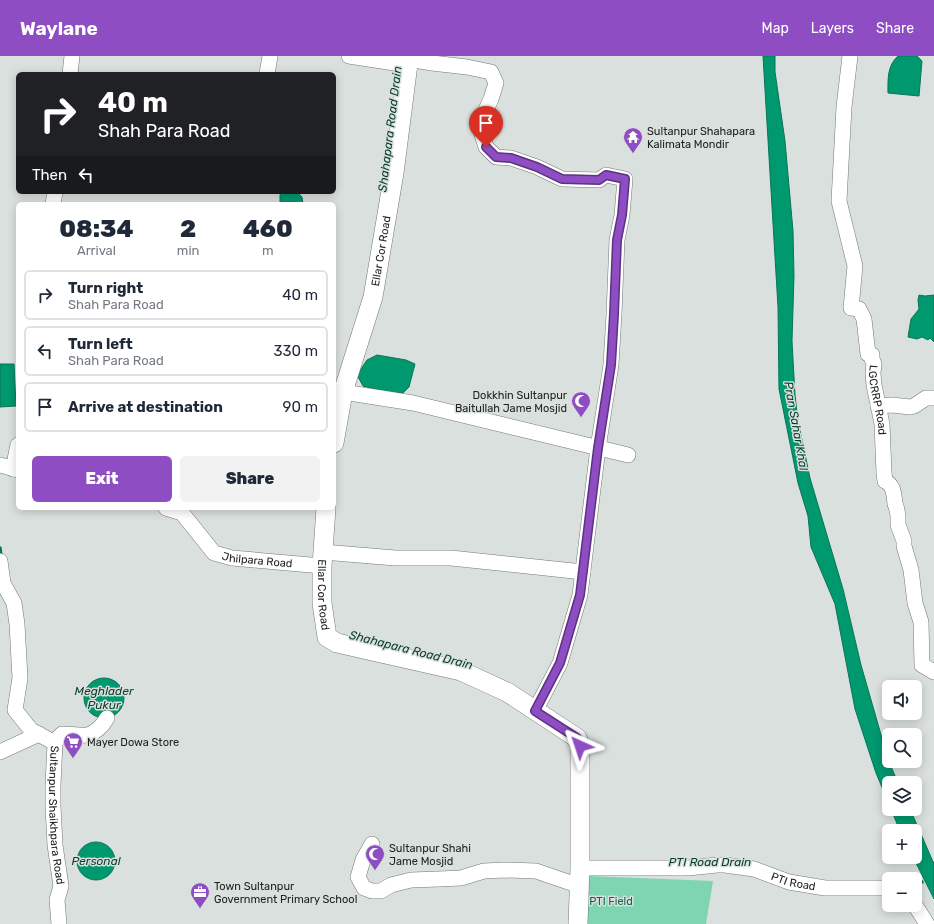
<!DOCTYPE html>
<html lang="en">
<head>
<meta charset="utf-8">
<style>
  :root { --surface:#fff; --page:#f2f2f3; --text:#1f2937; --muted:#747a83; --line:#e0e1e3; --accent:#8e4dc3 }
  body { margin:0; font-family:Rubik,sans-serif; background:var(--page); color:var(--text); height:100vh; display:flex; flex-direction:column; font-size:15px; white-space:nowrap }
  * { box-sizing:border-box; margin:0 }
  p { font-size:13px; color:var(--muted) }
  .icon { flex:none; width:22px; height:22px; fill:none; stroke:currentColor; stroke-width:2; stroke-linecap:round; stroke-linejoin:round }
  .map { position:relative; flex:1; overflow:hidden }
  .side { position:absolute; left:16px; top:146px; width:320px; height:308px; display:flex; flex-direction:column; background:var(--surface); border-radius:6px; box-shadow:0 2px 10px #0003 }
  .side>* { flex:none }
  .top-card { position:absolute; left:16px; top:16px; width:320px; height:122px; border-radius:6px; box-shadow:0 2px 10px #0003; background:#202124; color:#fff; overflow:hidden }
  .tools { position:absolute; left:882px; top:624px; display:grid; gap:8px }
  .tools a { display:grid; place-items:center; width:40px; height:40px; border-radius:6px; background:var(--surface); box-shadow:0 2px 10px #0003; font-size:20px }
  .pin { position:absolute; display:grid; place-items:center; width:34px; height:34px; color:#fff; margin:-41px -17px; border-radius:50% 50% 50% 0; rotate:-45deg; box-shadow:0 0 4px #0007 }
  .pin .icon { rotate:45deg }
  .me { position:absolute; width:44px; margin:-22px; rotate:318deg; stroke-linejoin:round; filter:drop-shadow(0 0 3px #0008) }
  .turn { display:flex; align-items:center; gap:14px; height:84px; padding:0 16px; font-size:18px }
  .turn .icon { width:52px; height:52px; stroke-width:2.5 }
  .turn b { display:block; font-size:28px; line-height:34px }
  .then { display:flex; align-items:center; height:38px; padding:0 16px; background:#0003; gap:8px; font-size:15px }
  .eta { display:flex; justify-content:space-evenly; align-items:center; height:68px; text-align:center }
  .eta b { font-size:24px; font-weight:800; line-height:28px }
  .cta { display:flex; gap:8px; margin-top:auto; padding:8px 16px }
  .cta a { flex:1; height:46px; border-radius:6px; background:var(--accent); color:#fff; font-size:16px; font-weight:800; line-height:46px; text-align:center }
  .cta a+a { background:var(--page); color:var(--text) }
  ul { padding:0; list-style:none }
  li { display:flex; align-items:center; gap:12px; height:50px; margin:0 8px 6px; padding:0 8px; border:2px solid var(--line); border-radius:6px }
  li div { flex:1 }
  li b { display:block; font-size:15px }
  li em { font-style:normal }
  header { display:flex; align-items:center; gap:24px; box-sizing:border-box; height:56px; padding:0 20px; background:var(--accent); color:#fff }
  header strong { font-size:19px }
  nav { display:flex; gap:22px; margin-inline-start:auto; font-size:14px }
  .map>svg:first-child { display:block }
</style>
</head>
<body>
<header>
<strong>Waylane</strong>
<nav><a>Map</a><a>Layers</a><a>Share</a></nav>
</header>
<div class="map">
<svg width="934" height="868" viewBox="0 0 934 868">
  <rect width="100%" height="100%" fill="#dae0dd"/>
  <polygon fill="#7ed5b1" points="588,820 713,825 706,868 586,868"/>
  <g fill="#00986e" stroke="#0a7557">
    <polygon points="763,0 775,0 775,16 785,85 793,175 794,220 792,285 795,339 798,365 810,422 843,533 861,609 888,703 898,727 889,727 889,748 876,717 855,653 835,548 811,491 808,460 798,427 779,333 778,251"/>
    <path d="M898,0h19l5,5 -3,35 -31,-3c0,-14 -1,-27 10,-37z"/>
    <polygon points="281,136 297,136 302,141 303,148 280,148 280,139"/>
    <polygon points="919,239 925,240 934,239 934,286 930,282 928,284 922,281 917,283 908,281 911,263 919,253 918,244"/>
    <path d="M377,299l29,5 9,4 -6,23 -6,6c-14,-1 -27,-3 -40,-7l-6,-11 10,-15z"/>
    <polygon points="0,308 14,308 16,350 0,351"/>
    <circle cx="104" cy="642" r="20"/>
    <polygon points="891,753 910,753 934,808 934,843 913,801 915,801 915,775 900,775"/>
    <circle cx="96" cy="805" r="19"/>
  </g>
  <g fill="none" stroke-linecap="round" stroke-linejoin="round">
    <g stroke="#0a7557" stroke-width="3.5">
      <polyline points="0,492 1,502"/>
      <polyline points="915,828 922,826"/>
    </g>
    <defs>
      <g id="minor">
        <polyline points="349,0 408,9"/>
        <path id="s1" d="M850,0l-6,51 -5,94 16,65 -4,42 8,1 5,10 4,35 4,1v4l2,5 -1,9 1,12 8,39 2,49 1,8c9,4 9,14 10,23l1,2 2,9v10l6,16v5l7,24 4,33 6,19 1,43 12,7"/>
        <polyline points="408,3 432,7 467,11 491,16 496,27 491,43 479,69 486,91 496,101 511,102 537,111 562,123 599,124 606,119 625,123 622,159 617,184 614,258 611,309 598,392 580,539 560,607 535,655"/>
        <polyline points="70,18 72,0"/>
        <polyline points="267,18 270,0"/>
        <polyline points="53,148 55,136"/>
        <polyline points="334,333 343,336 413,347 628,399"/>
        <polyline points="878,350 892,349 910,351 914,350 926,342 934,342"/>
        <polyline points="0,409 8,411 18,414"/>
        <polyline points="13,413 18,389"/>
        <path id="s2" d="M166,452l16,5 32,40 18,5 90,8"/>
        <polyline points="323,496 395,502 451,502 583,516"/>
        <path id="s3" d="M0,505l3,22 11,20 3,21 3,54 -5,32 16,20 24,13 -2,42v21l2,39 6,41 -4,14 2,24"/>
        <path d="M55,687l3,-5 4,-4c6,0 21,2 26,1 8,-3 15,-10 19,-17"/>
        <polyline points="0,696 39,678"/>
        <polyline points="372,788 363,804 358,821 364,832 372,835 381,835 391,829 411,824 439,823 461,822 484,815 505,814 536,815 574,828 579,829"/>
        <path id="s4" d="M580,812h108l29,-3h8l29,4 35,13 36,6h64"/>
        <polyline points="915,849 927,868"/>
      </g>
      <g id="major">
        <path id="s5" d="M334,387l9,-51 30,-95 21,-124 15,-117"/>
        <path id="s6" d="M326,452l-4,58v37l5,34 10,6 124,28 46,21 70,46 3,8v122l-2,56"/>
      </g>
    </defs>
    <use href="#minor" stroke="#737976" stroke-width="16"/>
    <use href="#major" stroke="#737976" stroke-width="20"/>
    <use href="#minor" stroke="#fff" stroke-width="15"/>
    <use href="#major" stroke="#fff" stroke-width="19"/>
  </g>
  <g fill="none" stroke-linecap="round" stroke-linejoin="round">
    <defs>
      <polyline id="route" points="486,91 496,101 511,102 537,111 562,123 599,124 606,119 625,123 622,159 617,184 614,258 611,309 598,392 580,539 560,607 535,655 577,682 580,690"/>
    </defs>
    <use href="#route" stroke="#5c327f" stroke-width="10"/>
    <use href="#route" stroke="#8e4dc3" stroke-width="7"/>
  </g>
  <defs>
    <symbol id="temple-pin" viewBox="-11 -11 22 30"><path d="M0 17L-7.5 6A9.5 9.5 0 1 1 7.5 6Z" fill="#8e4dc3" stroke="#dae0dd"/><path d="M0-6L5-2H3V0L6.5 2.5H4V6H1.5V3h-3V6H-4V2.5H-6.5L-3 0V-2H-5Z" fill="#fff"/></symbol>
    <symbol id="mosque-pin" viewBox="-11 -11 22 30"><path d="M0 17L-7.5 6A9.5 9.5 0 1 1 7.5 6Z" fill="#8e4dc3" stroke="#dae0dd"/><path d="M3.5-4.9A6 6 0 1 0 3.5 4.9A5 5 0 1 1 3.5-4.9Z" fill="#fff"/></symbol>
    <symbol id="supermarket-pin" viewBox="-11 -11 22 30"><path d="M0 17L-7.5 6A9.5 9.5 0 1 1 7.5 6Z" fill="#8e4dc3" stroke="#dae0dd"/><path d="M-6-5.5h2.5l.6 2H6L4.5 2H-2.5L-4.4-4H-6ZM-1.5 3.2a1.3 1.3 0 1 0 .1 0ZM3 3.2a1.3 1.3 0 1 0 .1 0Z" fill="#fff"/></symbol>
    <symbol id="office-pin" viewBox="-11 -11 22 30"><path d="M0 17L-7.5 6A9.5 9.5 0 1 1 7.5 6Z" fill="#8e4dc3" stroke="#dae0dd"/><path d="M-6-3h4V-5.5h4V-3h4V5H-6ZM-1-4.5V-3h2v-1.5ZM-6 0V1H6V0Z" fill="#fff"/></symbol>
  </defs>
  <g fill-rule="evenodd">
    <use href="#temple-pin" x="622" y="70" width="22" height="30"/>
    <use href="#mosque-pin" x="570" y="334" width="22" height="30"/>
    <use href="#supermarket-pin" x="62" y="675" width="22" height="30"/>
    <use href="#mosque-pin" x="364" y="787" width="22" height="30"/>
    <use href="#office-pin" x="189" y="825" width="22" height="30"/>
  </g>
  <g text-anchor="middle" stroke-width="3" stroke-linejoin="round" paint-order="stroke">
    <g font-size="11" fill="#202321" stroke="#dae0dd" text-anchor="start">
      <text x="647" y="79">Sultanpur Shahapara<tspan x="647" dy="13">Kalimata Mondir</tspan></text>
      <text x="567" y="343" text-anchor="end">Dokkhin Sultanpur<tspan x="567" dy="13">Baitullah Jame Mosjid</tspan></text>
      <text x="87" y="690">Mayer Dowa Store</text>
      <text x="389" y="796">Sultanpur Shahi<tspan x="389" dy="13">Jame Mosjid</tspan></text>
      <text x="214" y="834">Town Sultanpur<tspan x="214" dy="13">Government Primary School</tspan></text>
    </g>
    <g font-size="11" fill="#202321" stroke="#dae0dd">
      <text dy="4" stroke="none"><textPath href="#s5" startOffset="198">Ellar Cor Road</textPath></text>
      <text dy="4" stroke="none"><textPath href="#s1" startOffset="359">LGCRRP Road</textPath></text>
      <text dy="4" stroke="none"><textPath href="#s2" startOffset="112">Jhilpara Road</textPath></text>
      <text dy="4" stroke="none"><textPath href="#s6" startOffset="87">Ellar Cor Road</textPath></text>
      <text dy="4" stroke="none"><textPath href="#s3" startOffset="278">Sultanpur Shaikhpara Road</textPath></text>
      <text dy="4" stroke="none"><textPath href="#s4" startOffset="216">PTI Road</textPath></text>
    </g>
    <g font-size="11" fill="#06684b" stroke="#dae0dd">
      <text x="611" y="849">PTI Field</text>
    </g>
    <g font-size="12" font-style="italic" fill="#073d2b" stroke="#dae0dd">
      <text transform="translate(390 73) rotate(-83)" y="4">Shahapara Road Drain</text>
      <text transform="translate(796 370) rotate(80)" y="4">Pran Sahar Khal</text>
      <text transform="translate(411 594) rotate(14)" y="4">Shahapara Road Drain</text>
      <text x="104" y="639">Meghlader<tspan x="104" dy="14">Pukur</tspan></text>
      <text x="96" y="809">Personal</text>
      <text x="710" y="810">PTI Road Drain</text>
    </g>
  </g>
</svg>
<div class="tools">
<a><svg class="icon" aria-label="sound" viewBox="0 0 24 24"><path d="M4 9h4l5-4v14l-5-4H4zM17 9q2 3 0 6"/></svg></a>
<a><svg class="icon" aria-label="search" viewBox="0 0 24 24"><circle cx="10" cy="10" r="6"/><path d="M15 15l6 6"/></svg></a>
<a><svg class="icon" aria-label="layers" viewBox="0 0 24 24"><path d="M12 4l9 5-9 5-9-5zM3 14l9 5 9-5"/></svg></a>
<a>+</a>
<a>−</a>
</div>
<div class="pin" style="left:486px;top:91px;background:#d93025"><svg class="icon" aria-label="arrive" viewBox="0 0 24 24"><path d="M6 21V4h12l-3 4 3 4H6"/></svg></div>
<svg class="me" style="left:580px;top:690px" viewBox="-20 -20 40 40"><path d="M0-17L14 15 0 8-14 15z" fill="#8e4dc3" stroke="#fff" stroke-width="4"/></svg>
<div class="top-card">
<div class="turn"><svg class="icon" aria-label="right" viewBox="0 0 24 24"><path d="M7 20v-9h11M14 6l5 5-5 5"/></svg><div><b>40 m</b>Shah Para Road</div></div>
<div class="then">Then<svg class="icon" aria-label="left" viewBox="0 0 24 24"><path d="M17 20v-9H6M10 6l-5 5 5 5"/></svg></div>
</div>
<section class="side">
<div class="eta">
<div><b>08:34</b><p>Arrival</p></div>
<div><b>2</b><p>min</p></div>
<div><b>460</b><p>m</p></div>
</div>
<ul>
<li><svg class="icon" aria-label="right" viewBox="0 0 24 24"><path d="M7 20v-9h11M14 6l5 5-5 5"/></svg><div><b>Turn right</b><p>Shah Para Road</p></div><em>40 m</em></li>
<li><svg class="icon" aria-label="left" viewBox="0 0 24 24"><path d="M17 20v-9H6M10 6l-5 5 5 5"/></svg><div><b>Turn left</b><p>Shah Para Road</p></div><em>330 m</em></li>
<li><svg class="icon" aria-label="arrive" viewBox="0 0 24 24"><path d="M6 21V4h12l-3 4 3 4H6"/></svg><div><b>Arrive at destination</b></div><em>90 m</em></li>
</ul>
<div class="cta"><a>Exit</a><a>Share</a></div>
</section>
</div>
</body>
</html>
